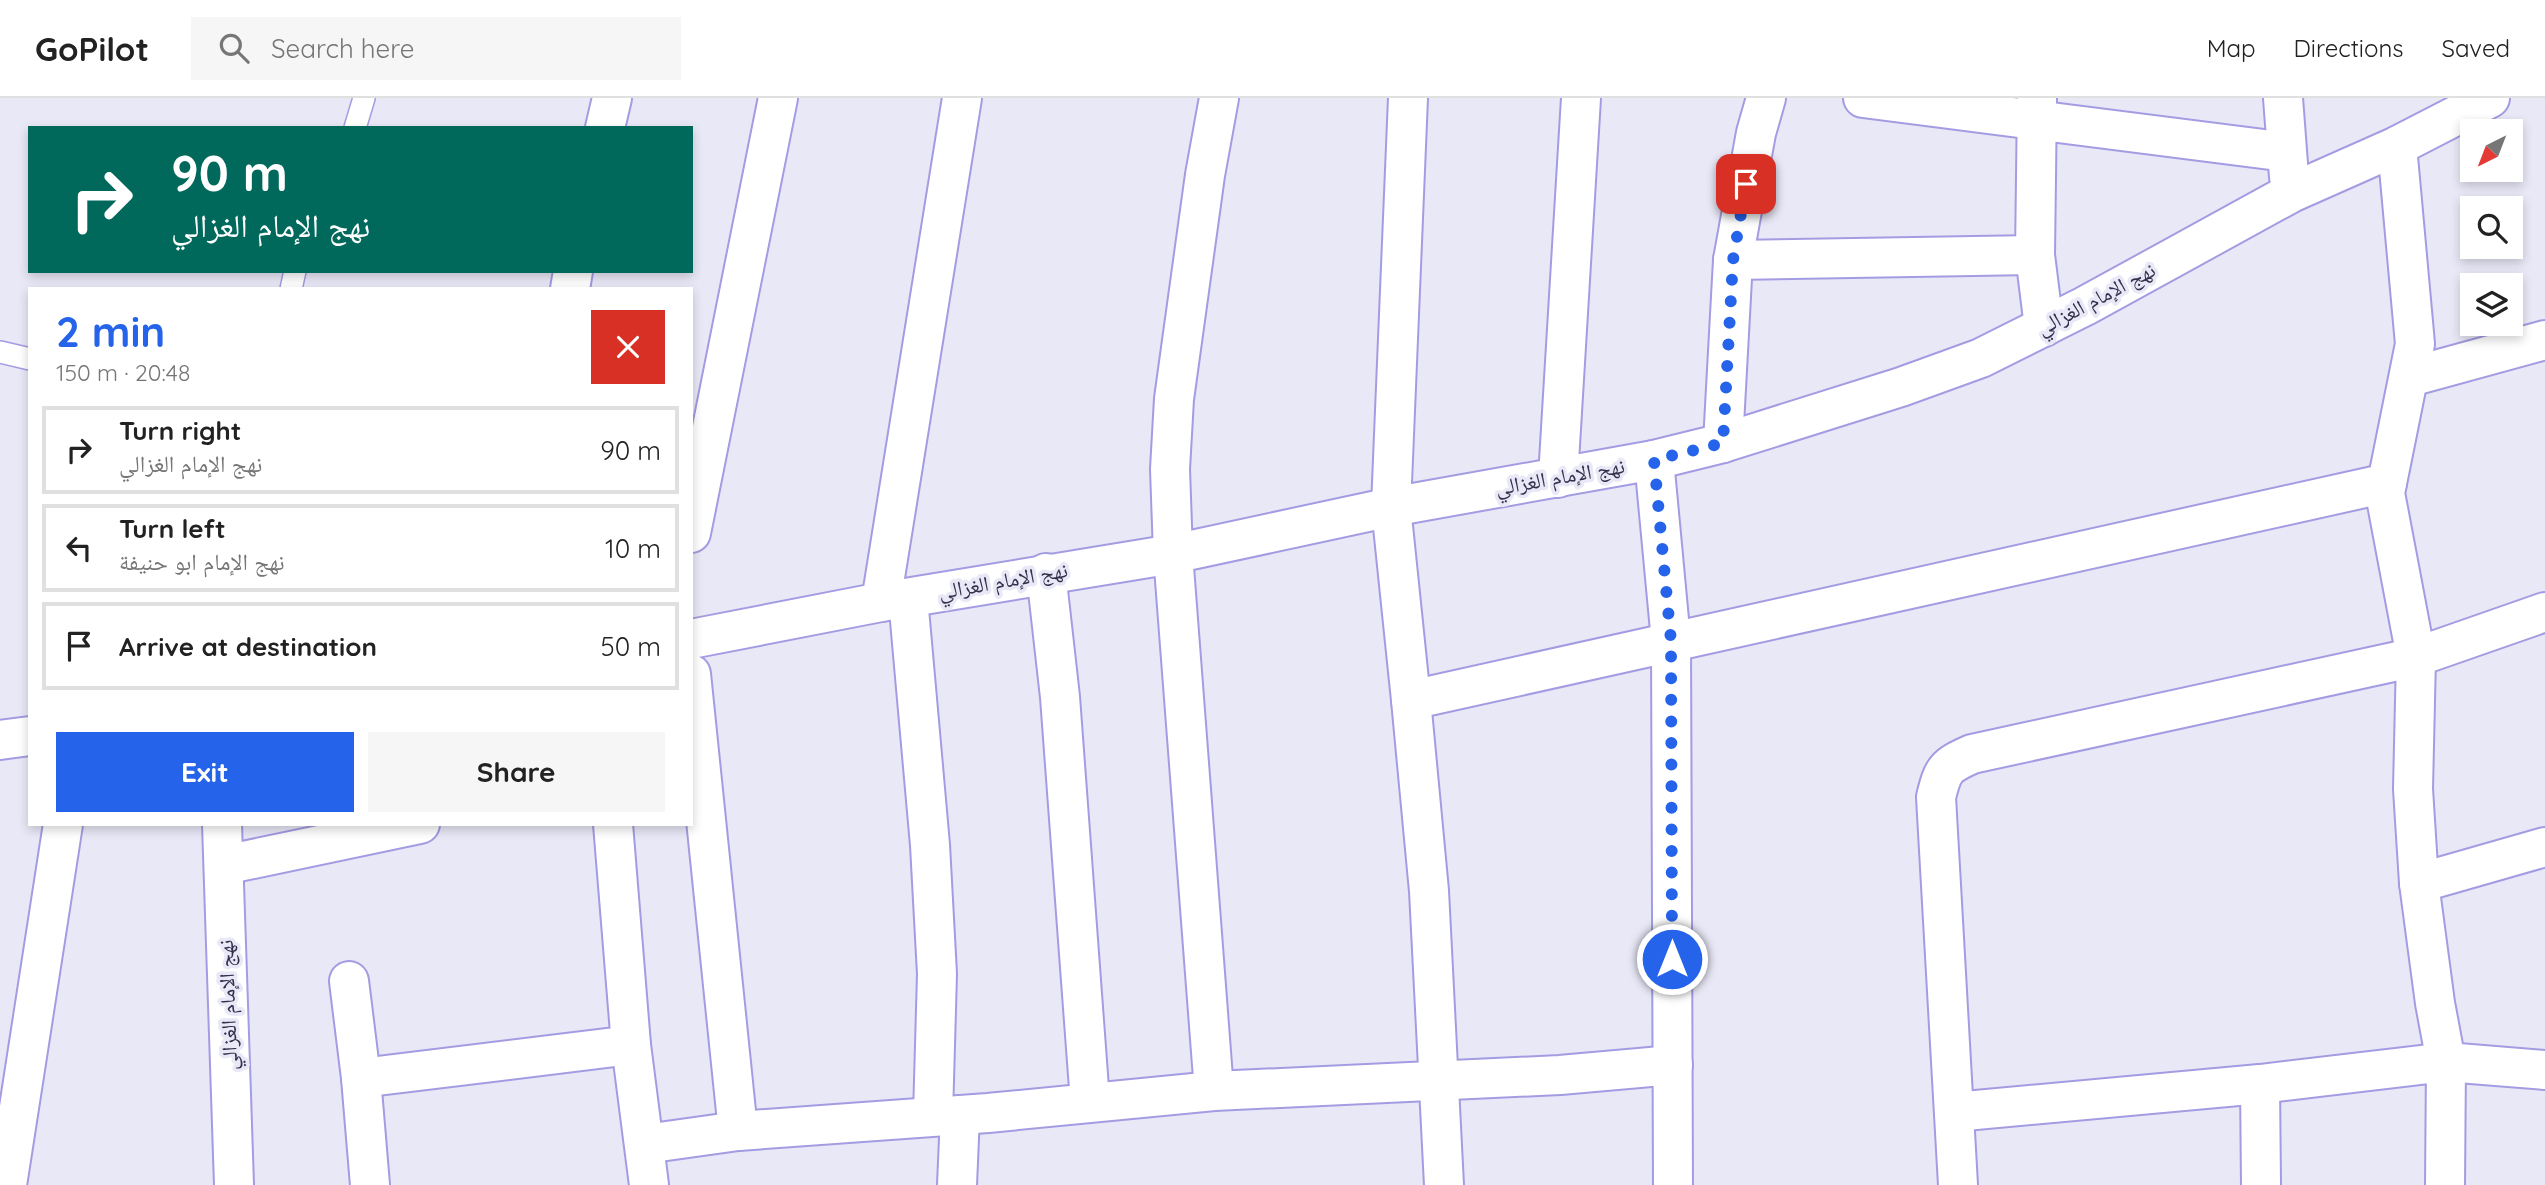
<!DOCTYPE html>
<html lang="en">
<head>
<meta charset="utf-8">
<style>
  :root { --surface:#fff; --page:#f6f6f6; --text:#222; --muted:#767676; --line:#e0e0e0; --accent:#2563eb }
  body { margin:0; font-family:Quicksand,"Noto Naskh Arabic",sans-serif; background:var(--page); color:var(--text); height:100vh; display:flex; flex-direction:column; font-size:26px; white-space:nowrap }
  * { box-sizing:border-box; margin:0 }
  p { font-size:23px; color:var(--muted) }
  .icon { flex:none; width:38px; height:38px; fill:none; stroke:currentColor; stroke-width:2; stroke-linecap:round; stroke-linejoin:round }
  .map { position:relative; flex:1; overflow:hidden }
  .sheet { position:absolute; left:28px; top:189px; width:665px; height:539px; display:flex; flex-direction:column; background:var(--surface); border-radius:0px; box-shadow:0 4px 10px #0003 }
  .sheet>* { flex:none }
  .guide { position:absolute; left:28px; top:28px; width:665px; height:147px; border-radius:0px; box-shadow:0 4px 10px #0003; background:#00695c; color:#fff; overflow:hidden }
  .needle { width:46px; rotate:222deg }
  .tools { position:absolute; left:2460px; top:21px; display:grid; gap:14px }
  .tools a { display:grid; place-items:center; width:63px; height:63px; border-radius:0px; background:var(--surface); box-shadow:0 4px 10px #0003; font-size:35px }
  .pin { position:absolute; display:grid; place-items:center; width:60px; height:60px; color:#fff; margin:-30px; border-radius:14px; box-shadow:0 4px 10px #0006 }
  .me { position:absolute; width:77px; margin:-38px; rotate:0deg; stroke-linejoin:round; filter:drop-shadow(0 0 5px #0008) }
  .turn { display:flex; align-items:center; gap:24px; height:147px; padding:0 28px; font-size:32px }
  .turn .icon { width:91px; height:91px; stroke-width:2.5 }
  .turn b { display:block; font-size:49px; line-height:60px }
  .round { display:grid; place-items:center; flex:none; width:74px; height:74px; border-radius:0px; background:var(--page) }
  .headline { display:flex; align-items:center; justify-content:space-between; height:119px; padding:0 28px }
  h1 { font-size:42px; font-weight:700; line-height:52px; color:var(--accent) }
  .primary-button { display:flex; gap:14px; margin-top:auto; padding:14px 28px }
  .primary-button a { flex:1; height:80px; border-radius:0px; background:var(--accent); color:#fff; font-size:28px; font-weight:700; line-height:80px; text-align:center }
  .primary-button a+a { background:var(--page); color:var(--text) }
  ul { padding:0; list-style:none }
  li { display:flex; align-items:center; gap:21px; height:88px; margin:0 14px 10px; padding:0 14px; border:4px solid var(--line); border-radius:0px }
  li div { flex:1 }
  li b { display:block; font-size:26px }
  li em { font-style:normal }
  header { display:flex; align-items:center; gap:42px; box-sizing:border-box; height:98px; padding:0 35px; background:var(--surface); border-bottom:2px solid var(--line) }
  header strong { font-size:33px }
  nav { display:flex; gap:38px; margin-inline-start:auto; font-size:24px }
  .search { width:490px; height:63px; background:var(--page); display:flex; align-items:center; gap:18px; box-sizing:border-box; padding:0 24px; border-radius:0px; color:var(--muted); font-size:26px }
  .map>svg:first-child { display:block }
</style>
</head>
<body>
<header>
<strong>GoPilot</strong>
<div class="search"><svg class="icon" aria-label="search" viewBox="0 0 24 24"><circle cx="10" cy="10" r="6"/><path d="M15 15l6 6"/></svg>Search here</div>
<nav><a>Map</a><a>Directions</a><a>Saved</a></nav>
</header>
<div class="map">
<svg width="2545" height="1087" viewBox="0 0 2545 1087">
  <rect width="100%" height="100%" fill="#e9e8f7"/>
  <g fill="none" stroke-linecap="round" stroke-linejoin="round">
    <defs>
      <g id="lane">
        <polyline points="355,30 364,0"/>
        <polyline points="291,191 295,173"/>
        <polyline points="0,254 30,261"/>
      </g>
      <g id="street">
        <polyline points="1408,0 1391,409 1411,602"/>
        <polyline points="1863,0 2286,54"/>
        <polyline points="2037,0 2035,157 2044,229"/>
        <polyline points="2283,0 2289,79"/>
        <polyline points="605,30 612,0"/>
        <polyline points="2397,48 2415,246 2385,395 2416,559 2413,691 2419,785 2435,905 2446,964 2545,972"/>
        <polyline points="1733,162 2035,157"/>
        <polyline points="570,191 573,173"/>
        <polyline points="2410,279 2545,242"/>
        <polyline points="1723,345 1733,162 1756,35 1766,0"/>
        <polyline points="1654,362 1671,543 1673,1087"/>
        <polyline points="1558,380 1581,0"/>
        <polyline points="691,435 778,0"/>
        <polyline points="1046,475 1060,599 1090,1004"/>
        <polyline points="908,500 930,747 937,876 933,1018"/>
        <polyline points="881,504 962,0"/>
        <polyline points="691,541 881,504 1173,456 1391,409 1654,362 1723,345 1901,289 1981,260 2085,208 2291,95 2397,48 2490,0"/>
        <polyline points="691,576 738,1033"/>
        <polyline points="0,642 30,638"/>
        <polyline points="222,726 234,1087"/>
        <polyline points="613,726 631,947 649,1087"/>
        <polyline points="224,767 420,726"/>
        <polyline points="2419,785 2545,749"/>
        <polyline points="349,883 361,980 370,1087"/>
        <polyline points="361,980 631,947"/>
        <polyline points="2260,986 2261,1087"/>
        <polyline points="1214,993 1173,456 1170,371 1174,301 1205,77 1219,0"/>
        <polyline points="1954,1014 2260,986 2446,964 2445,1087"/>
        <polyline points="645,1046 738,1033 988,1015 1214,993 1560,977 1673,967"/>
        <polyline points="7,1087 63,726"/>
        <polyline points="957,1087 960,1017"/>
        <polyline points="1444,1087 1429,793 1411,602 2387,385"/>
        <path d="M1958,1087l-22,-388c7,-28 9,-31 36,-43l444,-97 129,-45"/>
      </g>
    </defs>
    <use href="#lane" stroke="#a49ce2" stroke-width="24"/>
    <use href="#street" stroke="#a49ce2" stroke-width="42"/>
    <use href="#lane" stroke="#fff" stroke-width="21"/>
    <use href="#street" stroke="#fff" stroke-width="38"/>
  </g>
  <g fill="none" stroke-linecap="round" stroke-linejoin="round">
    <polyline stroke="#2563eb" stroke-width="12" stroke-dasharray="0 21.6" points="1672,861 1671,543 1654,362 1723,345 1733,162 1746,86"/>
  </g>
  <g text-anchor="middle" stroke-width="7" stroke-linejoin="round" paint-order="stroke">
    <g font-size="21" fill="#33304c" stroke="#e9e8f7">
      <text transform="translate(2096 201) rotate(-28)" y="7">نهج الإمام الغزالي</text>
      <text transform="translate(1560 379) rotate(-10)" y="7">نهج الإمام الغزالي</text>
      <text transform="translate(1003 483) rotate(-10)" y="7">نهج الإمام الغزالي</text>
      <text transform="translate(228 907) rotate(-92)" y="7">نهج الإمام الغزالي</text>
    </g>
  </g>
</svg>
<div class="tools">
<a><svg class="needle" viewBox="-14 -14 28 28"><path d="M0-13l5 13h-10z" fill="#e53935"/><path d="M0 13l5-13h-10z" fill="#767676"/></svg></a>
<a><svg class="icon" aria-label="search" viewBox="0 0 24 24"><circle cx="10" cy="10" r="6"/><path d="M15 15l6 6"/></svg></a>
<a><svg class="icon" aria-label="layers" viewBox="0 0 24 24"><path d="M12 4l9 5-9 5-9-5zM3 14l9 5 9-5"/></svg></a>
</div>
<div class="pin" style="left:1746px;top:86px;background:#d93025"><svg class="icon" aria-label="arrive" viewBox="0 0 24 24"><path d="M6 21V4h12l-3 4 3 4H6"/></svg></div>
<svg class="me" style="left:1672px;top:861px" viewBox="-20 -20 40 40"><circle r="17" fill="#2563eb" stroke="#fff" stroke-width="3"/><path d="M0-11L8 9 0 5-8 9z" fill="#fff"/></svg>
<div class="guide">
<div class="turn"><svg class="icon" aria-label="right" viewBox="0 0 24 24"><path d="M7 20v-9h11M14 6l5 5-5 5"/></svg><div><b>90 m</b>نهج الإمام الغزالي</div></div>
</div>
<section class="sheet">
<div class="headline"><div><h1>2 min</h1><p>150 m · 20:48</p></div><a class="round" style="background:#d93025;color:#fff"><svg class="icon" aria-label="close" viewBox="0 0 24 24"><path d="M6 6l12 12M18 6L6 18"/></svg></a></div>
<ul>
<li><svg class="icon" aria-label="right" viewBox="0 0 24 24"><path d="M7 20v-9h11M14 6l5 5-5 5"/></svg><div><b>Turn right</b><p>نهج الإمام الغزالي</p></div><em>90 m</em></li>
<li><svg class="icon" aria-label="left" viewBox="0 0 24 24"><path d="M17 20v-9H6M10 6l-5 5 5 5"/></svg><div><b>Turn left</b><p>نهج الإمام ابو حنيفة</p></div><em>10 m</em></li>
<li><svg class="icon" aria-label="arrive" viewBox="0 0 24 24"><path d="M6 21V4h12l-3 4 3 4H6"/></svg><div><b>Arrive at destination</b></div><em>50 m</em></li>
</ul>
<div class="primary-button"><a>Exit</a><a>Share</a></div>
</section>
</div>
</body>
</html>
